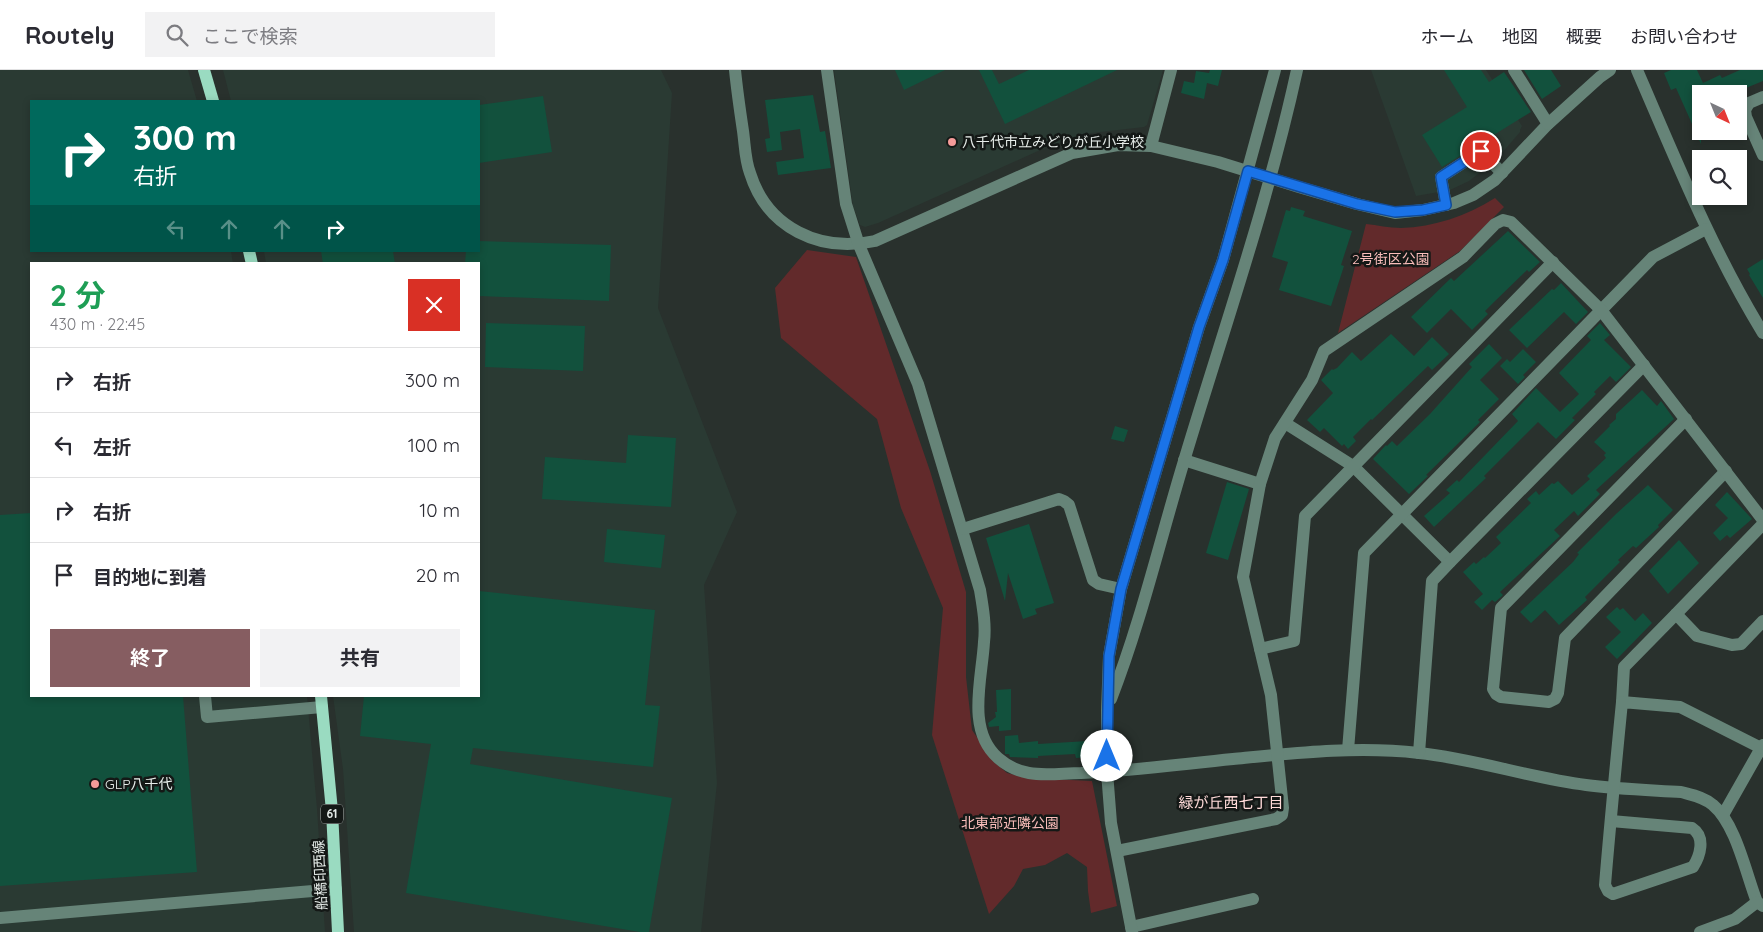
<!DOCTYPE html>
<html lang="ja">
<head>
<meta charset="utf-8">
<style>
  :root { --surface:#fff; --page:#f2f2f3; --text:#2b2b33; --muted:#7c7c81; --line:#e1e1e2; --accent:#865d61 }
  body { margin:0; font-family:Quicksand,"Noto Sans JP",sans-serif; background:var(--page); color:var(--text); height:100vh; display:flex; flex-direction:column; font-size:19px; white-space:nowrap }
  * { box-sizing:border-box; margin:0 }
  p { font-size:16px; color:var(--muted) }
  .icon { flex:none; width:28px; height:28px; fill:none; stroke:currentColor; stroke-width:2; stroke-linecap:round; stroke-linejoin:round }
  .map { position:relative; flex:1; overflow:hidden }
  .side { position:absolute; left:30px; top:192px; width:450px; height:435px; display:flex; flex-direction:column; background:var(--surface); border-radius:0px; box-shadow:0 2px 8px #0003 }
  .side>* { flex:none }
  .hud { position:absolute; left:30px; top:30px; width:450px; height:152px; border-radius:0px; box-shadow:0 2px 8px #0003; background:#00695c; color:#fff; overflow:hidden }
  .needle { width:32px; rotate:137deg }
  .fabs { position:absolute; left:1692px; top:15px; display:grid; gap:10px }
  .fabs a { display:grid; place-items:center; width:55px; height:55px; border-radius:0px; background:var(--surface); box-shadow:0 2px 8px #0003; font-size:25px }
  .pin { position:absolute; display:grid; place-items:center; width:42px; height:42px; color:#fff; margin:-21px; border:2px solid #fff; border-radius:50%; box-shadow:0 1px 5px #0007 }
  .me { position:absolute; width:55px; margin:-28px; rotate:0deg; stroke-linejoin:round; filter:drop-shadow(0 0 4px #0008) }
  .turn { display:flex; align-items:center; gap:18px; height:105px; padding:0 20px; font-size:22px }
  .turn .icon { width:65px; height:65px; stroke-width:2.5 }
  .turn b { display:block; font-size:35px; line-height:42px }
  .lanes { display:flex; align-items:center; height:48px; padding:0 20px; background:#0003; justify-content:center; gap:25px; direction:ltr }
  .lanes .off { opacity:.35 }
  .round { display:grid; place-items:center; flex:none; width:52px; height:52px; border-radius:0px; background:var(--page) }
  .headline { display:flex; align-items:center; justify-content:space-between; height:85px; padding:0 20px }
  h1 { font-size:30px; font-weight:700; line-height:38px; color:#1e9e55 }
  .button { display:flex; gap:10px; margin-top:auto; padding:10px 20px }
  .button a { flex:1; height:58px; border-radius:0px; background:var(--accent); color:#fff; font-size:20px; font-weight:700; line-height:58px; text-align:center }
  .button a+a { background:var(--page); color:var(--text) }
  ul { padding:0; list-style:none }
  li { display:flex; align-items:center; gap:15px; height:65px; padding:0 20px; border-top:1px solid var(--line) }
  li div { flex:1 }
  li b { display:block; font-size:19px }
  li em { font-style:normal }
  header { display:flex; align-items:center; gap:30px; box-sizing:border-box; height:70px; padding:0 25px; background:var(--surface); border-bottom:1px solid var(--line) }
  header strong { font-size:24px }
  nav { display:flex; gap:28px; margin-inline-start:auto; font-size:18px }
  .search { width:350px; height:45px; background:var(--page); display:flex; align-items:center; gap:12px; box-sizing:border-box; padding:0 18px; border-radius:0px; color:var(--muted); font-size:19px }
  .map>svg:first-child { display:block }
</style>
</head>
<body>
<header>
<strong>Routely</strong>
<div class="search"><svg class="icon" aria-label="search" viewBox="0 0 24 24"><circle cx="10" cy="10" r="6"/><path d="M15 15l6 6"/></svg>ここで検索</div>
<nav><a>ホーム</a><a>地図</a><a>概要</a><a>お問い合わせ</a></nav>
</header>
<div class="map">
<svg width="1763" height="862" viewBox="0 0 1763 862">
  <rect width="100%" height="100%" fill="#29312d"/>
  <g fill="#2a3a33">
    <polygon points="0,0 188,0 197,31 31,31 31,181 231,181 233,194 31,194 31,626 307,626 317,739 325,862 0,862"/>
    <polygon points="223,0 661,0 672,23 658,238 737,442 704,515 717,713 701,862 354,862 343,699 333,626 479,626 479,194 266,194 264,181 479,181 479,31 231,31"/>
    <polygon points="834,0 1163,0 1147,55 1144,57 1083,64 1038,81 878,153 865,157 860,155 853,136"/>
    <polygon points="1371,0 1486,0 1522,56 1520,60 1520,62 1501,84 1487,97 1469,111 1450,120 1416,126"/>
  </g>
  <g fill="#622a2b">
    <path d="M1495,128l9,9 -44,44 -122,82 28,-109c11,1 23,4 35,4 33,-1 65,-12 94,-30z"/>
    <polygon points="807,180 856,187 930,401 966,522 966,607 972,660 994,692 1007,703 1027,708 1092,711 1117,836 1091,843 1088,821 1087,797 1067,783 1045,795 1023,799 1014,816 989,844 932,665 943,538 901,438 877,349 781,268 775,218"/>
  </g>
  <g fill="#12513d">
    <polygon points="895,0 945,0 904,20"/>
    <polygon points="979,0 992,0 999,14 1029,0 1117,0 1005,54"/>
    <polygon points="1210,0 1222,0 1218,16 1207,13 1204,29 1181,23 1184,11 1194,13 1196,1 1209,3"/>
    <polygon points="1444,0 1481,0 1489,12 1504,2 1531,42 1442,97 1422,65 1467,37"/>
    <polygon points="1524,0 1551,0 1561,16 1542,29"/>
    <polygon points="1671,0 1697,0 1703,13 1720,5 1722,8 1740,0 1763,0 1763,11 1736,22 1734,18 1729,20 1728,18 1715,24 1701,24 1701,74 1676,18 1671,20 1664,3"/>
    <polygon points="813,25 820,62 825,61 831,98 778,105 776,92 804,88 800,59 780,62 782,80 767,82 765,69 770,68 765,30"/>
    <polygon points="543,26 552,82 479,93 479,35"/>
    <polygon points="1291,137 1305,141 1303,146 1352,161 1341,195 1344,196 1331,236 1279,220 1288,192 1272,187 1286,140 1290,141"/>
    <polygon points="1508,161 1540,192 1529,202 1527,200 1494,232 1485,241 1488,244 1472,260 1451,239 1427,263 1411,247 1451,208 1454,211"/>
    <polygon points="479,171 611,175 609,231 479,226 479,194 465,194 466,181 479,181"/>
    <polygon points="321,181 393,181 395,194 323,194"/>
    <polygon points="1763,189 1763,228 1749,205 1750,204 1747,199"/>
    <polygon points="1561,213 1588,242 1576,254 1564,242 1527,278 1509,260 1552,219 1554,220"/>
    <polygon points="486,253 585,256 583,301 485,297"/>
    <polygon points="1600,253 1610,265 1604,270 1631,297 1616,312 1610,306 1594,322 1596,324 1572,348 1575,350 1556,369 1538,352 1484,406 1486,408 1434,457 1424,446 1450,423 1446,420 1457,410 1459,412 1518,351 1512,344 1536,318 1560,342 1579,324 1559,303 1591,270 1587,266"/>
    <polygon points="1391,264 1414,286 1432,267 1449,284 1432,300 1428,296 1372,350 1371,349 1353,367 1356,371 1348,379 1344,374 1342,376 1324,358 1320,362 1307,350 1333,323 1321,310 1332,299 1333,300 1337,298 1352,282 1361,291"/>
    <polygon points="1489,274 1502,288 1480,310 1499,329 1478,350 1480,352 1426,405 1428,406 1409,424 1373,389 1386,375 1387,376 1392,371 1397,376 1430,344 1472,297 1469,294"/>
    <polygon points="1523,279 1536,292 1523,305 1525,307 1518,314 1500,296 1507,289 1510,292"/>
    <polygon points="1642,320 1657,336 1661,331 1674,349 1596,420 1600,424 1578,446 1574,441 1554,460 1560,466 1500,522 1503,525 1501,527 1495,532 1492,530 1482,540 1474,532 1483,524 1463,502 1474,492 1476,494 1484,487 1485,488 1501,473 1496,467 1531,433 1527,429 1536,421 1539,425 1552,413 1554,414 1558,411 1572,425 1590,409 1587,406 1606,388 1604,385 1606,383 1594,372 1610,356 1609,355 1616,349 1616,344"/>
    <polygon points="1115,356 1128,360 1124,372 1111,369"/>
    <polygon points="628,365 676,368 671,437 542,429 545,387 626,393"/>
    <polygon points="1227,412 1249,419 1228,490 1206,483"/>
    <polygon points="1648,415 1673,440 1658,455 1659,457 1636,478 1633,476 1618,490 1620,492 1585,527 1587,530 1559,555 1545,540 1531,553 1520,542 1573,492 1579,484 1577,483 1616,444"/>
    <polygon points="1727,422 1752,449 1730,468 1727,465 1720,471 1713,463 1728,448 1715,435"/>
    <polygon points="31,443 31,626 183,626 197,802 0,816 0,445"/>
    <polygon points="1029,454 1054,533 1035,539 1037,544 1023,549 1008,503 1005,531 986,468"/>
    <polygon points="607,459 665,465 661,498 604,492"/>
    <polygon points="1679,470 1699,493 1668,524 1649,501"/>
    <polygon points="479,521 655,540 645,635 660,636 653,697 473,678 470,694 672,728 649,862 640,862 406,823 431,674 360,666 364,626 479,626"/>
    <polygon points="1617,537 1620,540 1623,538 1635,551 1643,543 1652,553 1617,589 1605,577 1621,562 1606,547"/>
    <polygon points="1011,619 1011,660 999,661 999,656 989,657 988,653 996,647 995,642 997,642 996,620"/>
    <polygon points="1018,665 1019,673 1038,671 1038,674 1088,671 1089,687 1076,688 1075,684 1038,686 1038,688 1010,687 1009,684 1005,684 1005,666"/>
  </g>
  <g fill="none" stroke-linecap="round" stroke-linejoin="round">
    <g stroke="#668478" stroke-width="12">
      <path d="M735,0c2,20 5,41 8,61 2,14 2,29 7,42 17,55 70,80 125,68l197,-88 46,-8 33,1 67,16 81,25 58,17 38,9 28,-3 31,-7 19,-8 22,-15 53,-56 52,-47 10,-7"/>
      <path d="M827,0l19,134 13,41 59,139 62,206c3,18 6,35 4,52 -2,37 -18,88 14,116 9,8 19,13 31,15 16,3 35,0 52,0 51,-2 101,-9 152,-14 62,-6 124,-13 186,-6 57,6 111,25 167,32 31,4 63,5 95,7 11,3 23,5 32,13 23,19 33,69 44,97l6,4"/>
      <polyline points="1514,0 1548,54"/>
      <path d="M1637,0c39,90 75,180 126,263"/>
      <polyline points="1763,27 1749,33 1745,40 1746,47 1763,85"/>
      <polyline points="1151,76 1171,0"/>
      <polyline points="1446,135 1441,107 1481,81 1502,103"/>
      <polyline points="1686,349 1501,538 1493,619 1496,624 1501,627 1549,632 1555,629 1558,623 1565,568 1726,401"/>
      <polyline points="1285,353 1353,396 1450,492"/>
      <polyline points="1184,390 1260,414"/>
      <polyline points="963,459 1059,429 1064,431 1069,435 1093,510 1099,514 1121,519"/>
      <polyline points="1676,544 1763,454"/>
      <polyline points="1260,579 1294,571 1305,446 1553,192"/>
      <polyline points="205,626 207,647 322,637"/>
      <path d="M1111,629c30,-77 49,-159 73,-238 39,-130 84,-258 113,-391"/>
      <polyline points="1622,632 1624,597 1676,544 1697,566 1732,575 1741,574 1763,551"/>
      <polyline points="1348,680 1364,483 1653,187 1706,159"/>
      <polyline points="1419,683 1432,511 1450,492 1644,295"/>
      <polyline points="1723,745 1761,678 1763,679"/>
      <path d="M1611,751l81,7c14,9 8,28 1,39l-80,27 -5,-3 -3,-6c5,-61 11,-122 17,-183l58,5 81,41 2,-3"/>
      <polyline points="1117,781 1276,749 1282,745 1283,738 1271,625 1243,507 1260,414 1275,368 1312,310 1324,281 1463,187 1495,154 1503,150 1511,152 1601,240 1763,450"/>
      <polyline points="0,848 336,819"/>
      <polyline points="1131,857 1253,829"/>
      <polyline points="1132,862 1111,753 1107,702 1107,641 1109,586 1121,519 1199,257 1223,190 1275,0"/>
      <polyline points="1700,862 1735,849 1757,832"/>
    </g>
    <g stroke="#9adbc1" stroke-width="12">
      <polyline points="204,0 213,31"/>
      <polyline points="249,181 252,194"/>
      <polyline points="321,626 332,741 338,862"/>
    </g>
  </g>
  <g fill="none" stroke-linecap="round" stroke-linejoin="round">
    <defs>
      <polyline id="route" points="1107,686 1109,586 1121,519 1199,257 1223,190 1248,101 1357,134 1395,142 1423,140 1446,135 1441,107 1481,81"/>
    </defs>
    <use href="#route" stroke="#114b97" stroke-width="12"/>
    <use href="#route" stroke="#1a73e8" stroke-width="9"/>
  </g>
  <g fill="#f59b99" stroke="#141816" stroke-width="2">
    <circle cx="952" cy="72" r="5"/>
    <circle cx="95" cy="714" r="5"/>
  </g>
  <g text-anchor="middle" stroke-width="5" stroke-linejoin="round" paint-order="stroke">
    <rect fill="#141816" stroke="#a7acaa" stroke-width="1" x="321" y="734.5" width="22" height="19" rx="4"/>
    <g font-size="12" font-weight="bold" fill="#e6ece9">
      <text x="332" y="748">61</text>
    </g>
    <g font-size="14" fill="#e6ece9" stroke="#141816" text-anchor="start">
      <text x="962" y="77">八千代市立みどりが丘小学校</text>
      <text x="105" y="719">GLP八千代</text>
    </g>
    <g font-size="14" fill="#fabdba" stroke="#141816">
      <text x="1391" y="194">2号街区公園</text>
      <text x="1010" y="758">北東部近隣公園</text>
    </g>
    <g font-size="14" fill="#e6ece9" stroke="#141816">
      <text transform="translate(320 805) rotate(-93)" y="5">船橋印西線</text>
    </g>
    <g font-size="15" fill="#fedad8" stroke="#141816">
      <text x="1231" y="738">緑が丘西七丁目</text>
    </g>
  </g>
</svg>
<div class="fabs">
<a><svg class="needle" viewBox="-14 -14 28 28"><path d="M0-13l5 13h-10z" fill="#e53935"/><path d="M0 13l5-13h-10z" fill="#7c7c81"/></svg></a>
<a><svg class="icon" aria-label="search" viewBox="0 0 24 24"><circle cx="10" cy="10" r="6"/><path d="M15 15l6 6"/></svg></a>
</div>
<div class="pin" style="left:1481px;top:81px;background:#d93025"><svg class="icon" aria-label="arrive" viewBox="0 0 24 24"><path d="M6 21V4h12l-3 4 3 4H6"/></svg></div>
<svg class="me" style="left:1107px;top:686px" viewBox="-20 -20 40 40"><circle r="19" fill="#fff"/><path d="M0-13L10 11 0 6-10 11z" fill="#1a73e8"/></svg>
<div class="hud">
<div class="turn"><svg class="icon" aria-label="right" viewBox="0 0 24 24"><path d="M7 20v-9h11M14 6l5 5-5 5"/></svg><div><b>300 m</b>右折</div></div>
<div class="lanes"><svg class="icon off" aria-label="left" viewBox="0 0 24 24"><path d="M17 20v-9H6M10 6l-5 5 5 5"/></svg><svg class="icon off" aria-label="ahead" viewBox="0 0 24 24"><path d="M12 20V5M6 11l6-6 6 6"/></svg><svg class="icon off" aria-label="ahead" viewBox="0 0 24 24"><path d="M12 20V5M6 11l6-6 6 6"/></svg><svg class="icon" aria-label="right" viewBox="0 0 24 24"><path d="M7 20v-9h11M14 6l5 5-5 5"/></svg></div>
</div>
<section class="side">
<div class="headline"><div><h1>2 分</h1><p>430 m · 22:45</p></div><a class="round" style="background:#d93025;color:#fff"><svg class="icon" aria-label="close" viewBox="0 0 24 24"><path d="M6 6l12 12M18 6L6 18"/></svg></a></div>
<ul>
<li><svg class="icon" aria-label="right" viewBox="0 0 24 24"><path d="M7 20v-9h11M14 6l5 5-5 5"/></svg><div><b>右折</b></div><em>300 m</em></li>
<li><svg class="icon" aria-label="left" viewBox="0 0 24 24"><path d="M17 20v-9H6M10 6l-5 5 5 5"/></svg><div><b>左折</b></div><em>100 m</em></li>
<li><svg class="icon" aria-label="right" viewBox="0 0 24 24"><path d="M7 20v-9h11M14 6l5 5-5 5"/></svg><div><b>右折</b></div><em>10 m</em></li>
<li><svg class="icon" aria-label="arrive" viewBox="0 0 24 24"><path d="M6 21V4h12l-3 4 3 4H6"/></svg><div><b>目的地に到着</b></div><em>20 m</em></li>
</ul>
<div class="button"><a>終了</a><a>共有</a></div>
</section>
</div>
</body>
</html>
